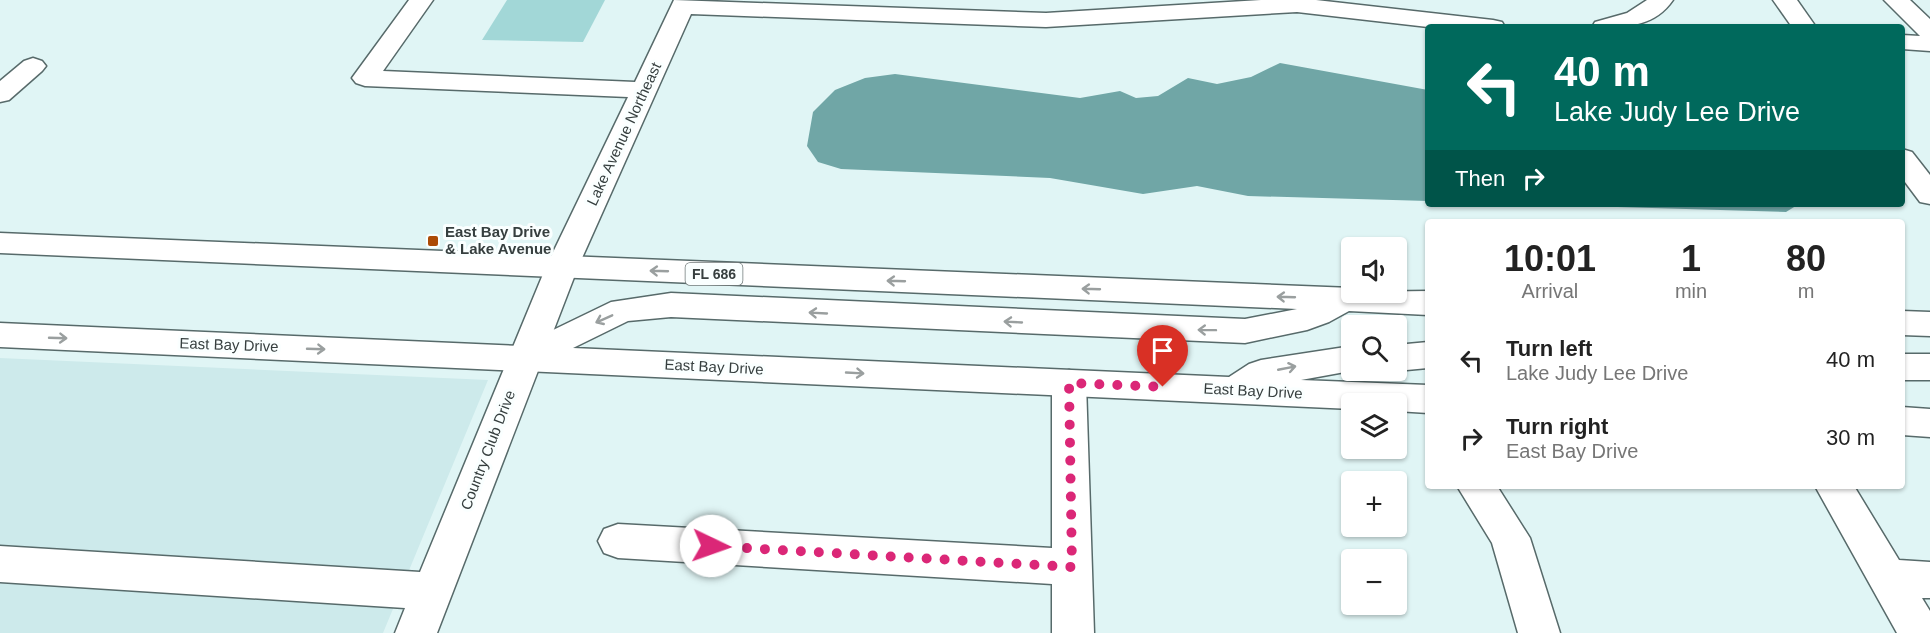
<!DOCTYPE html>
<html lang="en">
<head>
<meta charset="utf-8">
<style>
  :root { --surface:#fff; --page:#f6f6f6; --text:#222; --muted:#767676 }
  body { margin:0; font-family:Arial,sans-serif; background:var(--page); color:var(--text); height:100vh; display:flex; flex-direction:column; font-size:22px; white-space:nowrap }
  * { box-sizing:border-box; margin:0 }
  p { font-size:20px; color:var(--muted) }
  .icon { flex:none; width:33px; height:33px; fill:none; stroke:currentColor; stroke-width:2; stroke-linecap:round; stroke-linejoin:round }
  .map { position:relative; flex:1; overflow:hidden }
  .panel { position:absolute; left:1425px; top:219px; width:480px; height:270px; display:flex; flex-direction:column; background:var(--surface); border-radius:6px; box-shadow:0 2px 4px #0004 }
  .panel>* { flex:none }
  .banner { position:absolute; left:1425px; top:24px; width:480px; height:183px; border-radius:6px; box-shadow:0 2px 4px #0004; background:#00695c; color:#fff; overflow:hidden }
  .fabs { position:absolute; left:1341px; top:237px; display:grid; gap:12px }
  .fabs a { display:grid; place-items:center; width:66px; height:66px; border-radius:6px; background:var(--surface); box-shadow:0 2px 4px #0004; font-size:30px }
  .pin { position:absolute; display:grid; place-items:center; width:51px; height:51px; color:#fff; margin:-62px -26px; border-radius:50% 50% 50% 0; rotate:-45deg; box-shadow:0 0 6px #0007 }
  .pin .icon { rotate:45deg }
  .me { position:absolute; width:66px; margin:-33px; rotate:93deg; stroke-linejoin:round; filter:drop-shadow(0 0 4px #0008) }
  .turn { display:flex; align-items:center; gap:21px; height:126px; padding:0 30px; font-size:27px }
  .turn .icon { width:78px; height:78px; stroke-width:2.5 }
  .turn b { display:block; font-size:42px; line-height:51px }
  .then { display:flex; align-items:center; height:57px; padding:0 30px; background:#0003; gap:12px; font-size:22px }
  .eta { display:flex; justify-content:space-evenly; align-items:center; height:102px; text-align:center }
  .eta b { font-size:36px; font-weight:600; line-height:42px }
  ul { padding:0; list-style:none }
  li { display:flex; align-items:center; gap:18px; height:78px; padding:0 30px }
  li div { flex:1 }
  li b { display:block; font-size:22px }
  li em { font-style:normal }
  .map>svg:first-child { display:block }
</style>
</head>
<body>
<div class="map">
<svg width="1930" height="633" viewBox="0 0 1930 633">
  <rect width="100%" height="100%" fill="#e0f5f5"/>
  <polygon fill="#cdeaeb" points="0,358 488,380 383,633 0,633"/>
  <polygon fill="#a2d7d7" points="507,0 605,0 583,42 482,40"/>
  <g fill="#70a6a6">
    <polygon points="1280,63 1428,90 1428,201 1248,196 1197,186 1143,194 1050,178 841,169 818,162 807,146 813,112 835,90 865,78 895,74 1080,98 1120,91 1136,98 1158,96 1188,78 1217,84 1251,77"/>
    <polygon points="1518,204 1799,204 1786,212"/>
  </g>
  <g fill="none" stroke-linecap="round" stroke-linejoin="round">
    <defs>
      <g id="minor">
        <polygon points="409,0 433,0 383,71 635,82 674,0 1046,13 1261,0 1316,0 1493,20 1502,22 1505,27 1428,27 1297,12 1046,27 691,14 578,267 437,633 395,633 405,608 0,582 0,546 420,572 546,267 628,97 365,86 356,83 352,78"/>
        <path d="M1647,0h26c-20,29 -50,27 -81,27l3,-5 32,-9z"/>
        <polygon points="1773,0 1797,0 1816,27 1792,27"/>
        <polygon points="1884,0 1910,0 1930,19 1930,51 1902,49 1902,35 1920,36"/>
        <polygon points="33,58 42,61 46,66 42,71 9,100 0,102 0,81 24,61"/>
        <polygon points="1902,149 1912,152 1930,175 1930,204 1920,202 1902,178"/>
        <polygon points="1069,370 1081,374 1086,383 1094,633 1052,633 1052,584 618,558 604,553 598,541 604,529 618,524 1052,548 1052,383 1057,374"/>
        <polygon points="1457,486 1497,486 1530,538 1560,633 1518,633 1492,543"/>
        <polygon points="1815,486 1854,486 1899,560 1930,562 1930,598 1922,598 1930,611 1930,633 1897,633"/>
      </g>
      <g id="major">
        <polygon points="0,233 1352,288 1352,292 1428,291 1428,315 1349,311 1329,322 1307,330 1245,343 671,317 628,321 573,348 1229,377 1249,364 1261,360 1352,346 1352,370 1356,370 1301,380 1428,385 1428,413 1396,411 1396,404 1352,404 1352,409 0,347 0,323 520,346 611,302 671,293 1245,319 1297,309 0,253"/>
        <polygon points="1902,311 1930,312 1930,336 1902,335"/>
        <polygon points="1428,342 1428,368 1396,371 1395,370 1396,345"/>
        <rect x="1902" y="354" width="28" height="26"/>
        <polygon points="1902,407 1930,409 1930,437 1902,435"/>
      </g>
    </defs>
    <use href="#minor" stroke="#576a6a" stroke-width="3"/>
    <use href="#major" stroke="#576a6a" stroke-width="3"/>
    <use href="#minor" fill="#fff" fill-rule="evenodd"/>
    <use href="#major" fill="#fff" fill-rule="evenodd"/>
  </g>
  <defs><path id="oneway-shaft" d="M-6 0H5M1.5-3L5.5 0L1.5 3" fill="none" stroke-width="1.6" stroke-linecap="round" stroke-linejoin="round" transform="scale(1.5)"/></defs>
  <g stroke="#9a9f9f">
    <use href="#oneway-shaft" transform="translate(659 271) rotate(-178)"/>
    <use href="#oneway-shaft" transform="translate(896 281) rotate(-178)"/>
    <use href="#oneway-shaft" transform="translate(1091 289) rotate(-178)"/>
    <use href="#oneway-shaft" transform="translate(1286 297) rotate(-178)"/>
    <use href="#oneway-shaft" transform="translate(818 313) rotate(-177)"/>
    <use href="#oneway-shaft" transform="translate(604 319) rotate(156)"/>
    <use href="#oneway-shaft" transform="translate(1013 322) rotate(-177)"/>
    <use href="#oneway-shaft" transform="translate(1207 330) rotate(-179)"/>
    <use href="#oneway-shaft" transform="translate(58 338) rotate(2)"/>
    <use href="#oneway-shaft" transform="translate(316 349) rotate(2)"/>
    <use href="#oneway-shaft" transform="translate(1287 368) rotate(-11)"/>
    <use href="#oneway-shaft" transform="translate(855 373) rotate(3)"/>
  </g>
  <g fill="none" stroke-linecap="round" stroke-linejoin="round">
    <polyline stroke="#db2777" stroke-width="10" stroke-dasharray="0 18" points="711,546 1072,567 1069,383 1163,387"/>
  </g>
  <rect fill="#ac4b06" stroke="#faffff" stroke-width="2" x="427" y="235" width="12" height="12" rx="3"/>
  <g text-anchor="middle" stroke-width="6" stroke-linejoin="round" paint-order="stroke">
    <rect fill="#faffff" stroke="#717979" stroke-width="1.5" x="685.5" y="263" width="57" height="22" rx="4.5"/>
    <g font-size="14" font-weight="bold" fill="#363f3f">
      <text x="714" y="279">FL 686</text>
    </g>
    <g font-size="15" fill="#363f3f" stroke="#faffff">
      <text transform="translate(624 134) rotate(-65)" y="5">Lake Avenue Northeast</text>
      <text transform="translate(229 345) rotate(2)" y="5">East Bay Drive</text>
      <text transform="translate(714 367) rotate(3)" y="5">East Bay Drive</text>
      <text transform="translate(1253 391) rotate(3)" y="5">East Bay Drive</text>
      <text transform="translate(488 450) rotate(-69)" y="5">Country Club Drive</text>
    </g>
    <g font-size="15" font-weight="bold" fill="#363f3f" stroke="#faffff" text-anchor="start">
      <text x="445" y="237">East Bay Drive<tspan x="445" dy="17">&amp; Lake Avenue</tspan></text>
    </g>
  </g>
</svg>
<div class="fabs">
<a><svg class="icon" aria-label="sound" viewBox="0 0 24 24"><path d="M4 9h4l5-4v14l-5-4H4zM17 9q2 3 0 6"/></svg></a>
<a><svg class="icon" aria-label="search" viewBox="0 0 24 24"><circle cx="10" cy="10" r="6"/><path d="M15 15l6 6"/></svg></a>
<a><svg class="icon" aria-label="layers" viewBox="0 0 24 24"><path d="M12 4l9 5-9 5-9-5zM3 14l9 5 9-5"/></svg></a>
<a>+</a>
<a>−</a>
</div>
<div class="pin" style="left:1163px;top:387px;background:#d93025"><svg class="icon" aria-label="arrive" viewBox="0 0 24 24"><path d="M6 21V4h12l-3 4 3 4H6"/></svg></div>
<svg class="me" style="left:711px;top:546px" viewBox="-20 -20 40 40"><circle r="19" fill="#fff"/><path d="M0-13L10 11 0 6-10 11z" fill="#db2777"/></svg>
<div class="banner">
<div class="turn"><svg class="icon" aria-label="left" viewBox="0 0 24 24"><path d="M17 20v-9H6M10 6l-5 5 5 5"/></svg><div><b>40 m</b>Lake Judy Lee Drive</div></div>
<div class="then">Then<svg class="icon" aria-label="right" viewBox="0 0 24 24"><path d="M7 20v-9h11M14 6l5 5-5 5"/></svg></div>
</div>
<section class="panel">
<div class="eta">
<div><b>10:01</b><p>Arrival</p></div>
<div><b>1</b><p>min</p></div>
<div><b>80</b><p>m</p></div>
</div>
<ul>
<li><svg class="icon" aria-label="left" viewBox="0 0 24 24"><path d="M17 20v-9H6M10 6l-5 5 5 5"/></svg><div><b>Turn left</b><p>Lake Judy Lee Drive</p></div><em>40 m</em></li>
<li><svg class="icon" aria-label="right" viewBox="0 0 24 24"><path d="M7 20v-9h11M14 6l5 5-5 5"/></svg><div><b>Turn right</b><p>East Bay Drive</p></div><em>30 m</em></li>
</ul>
</section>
</div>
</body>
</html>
